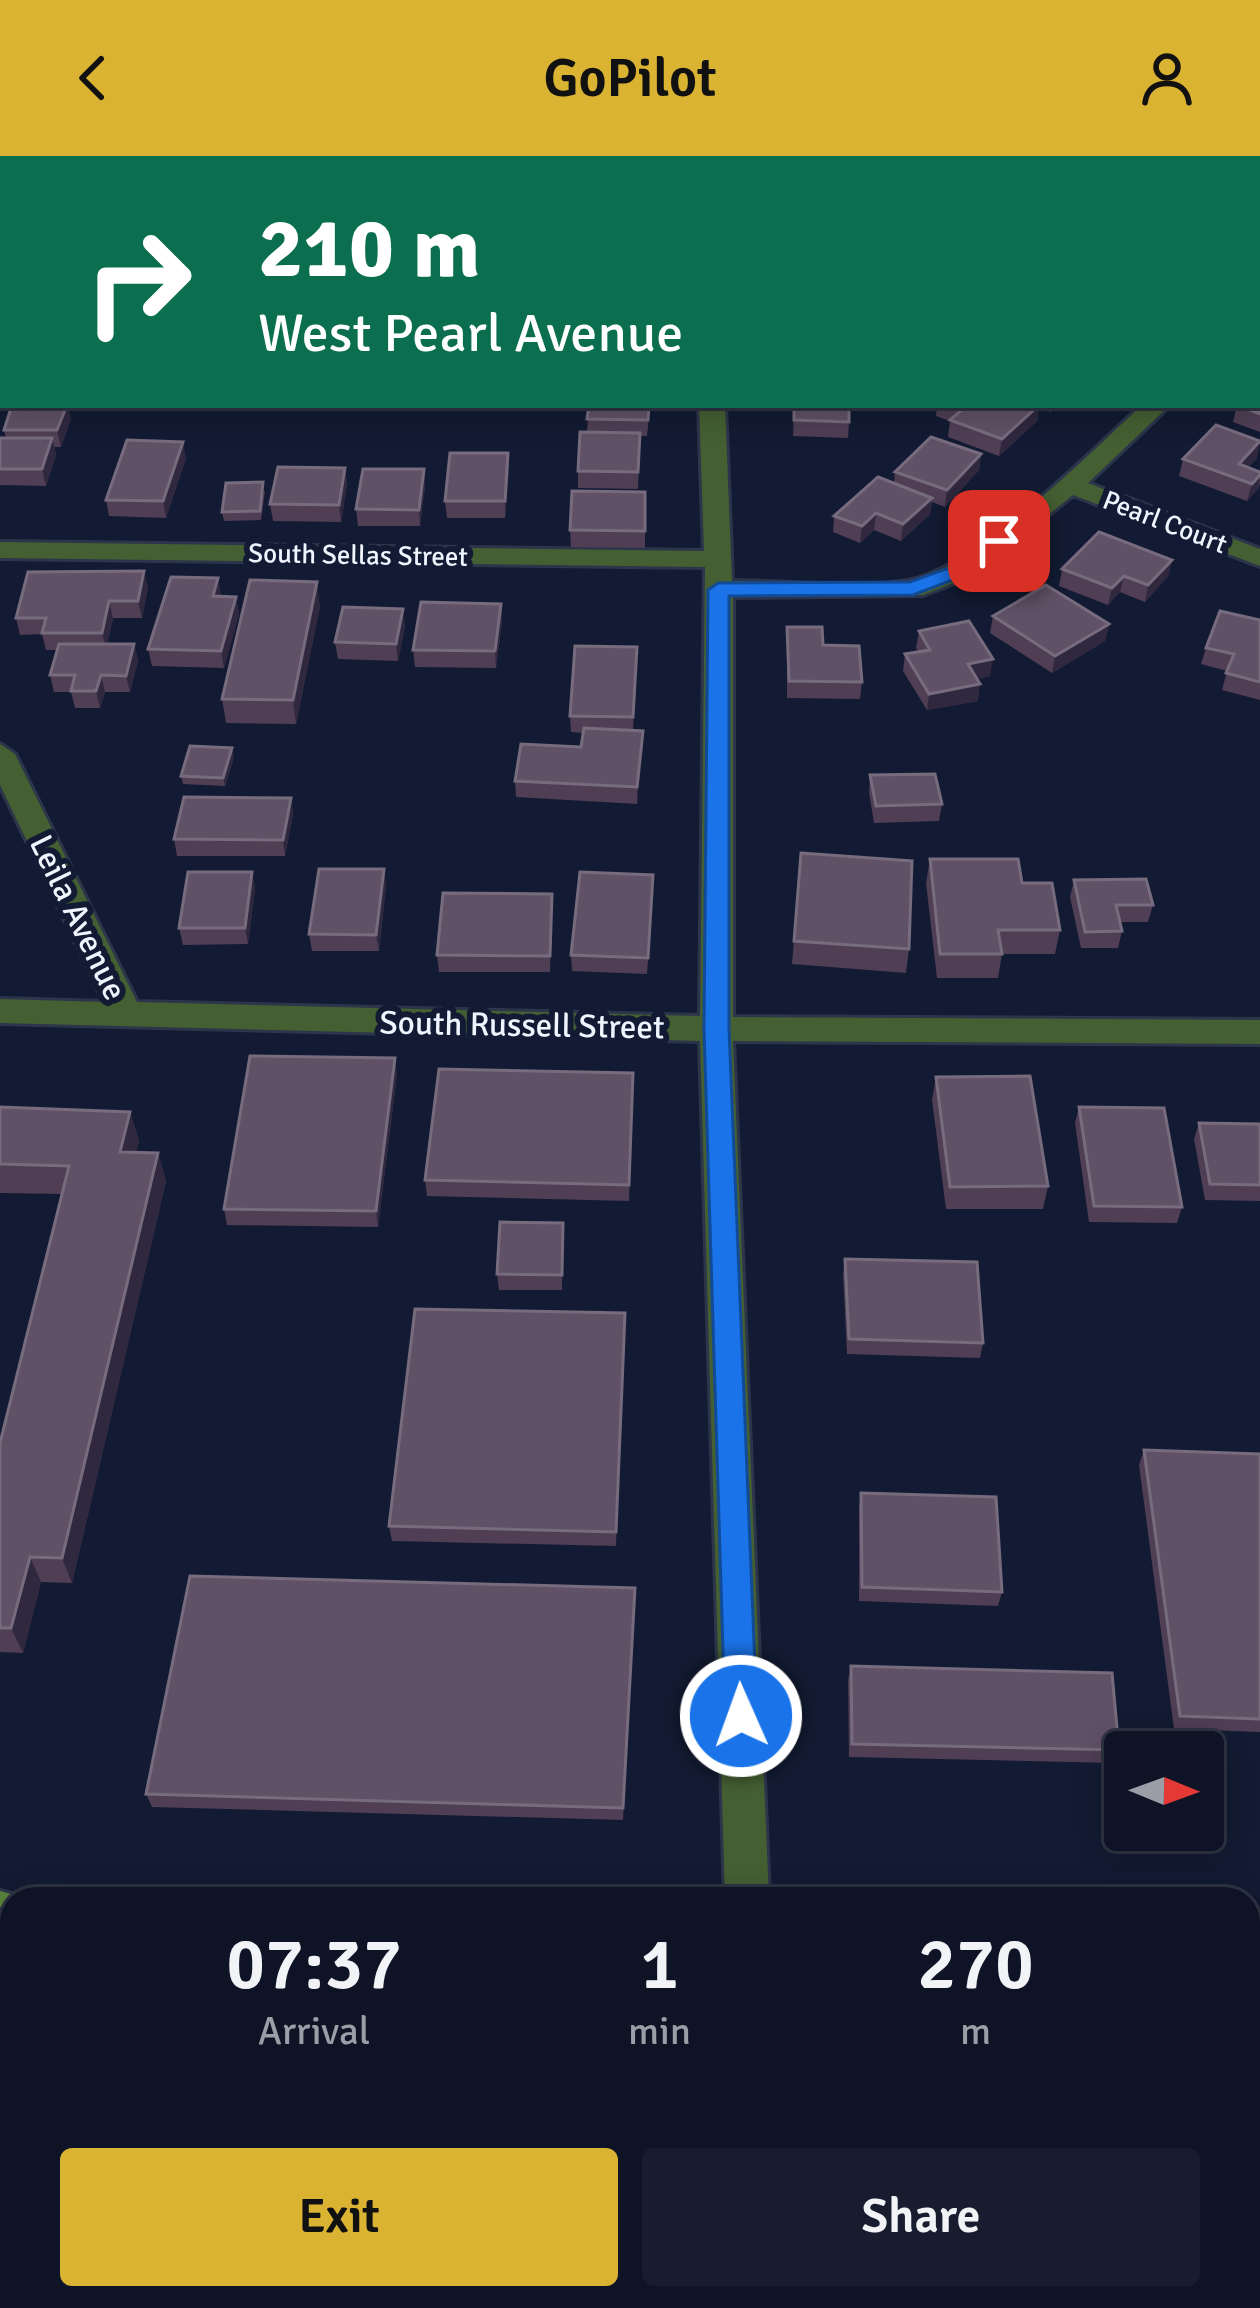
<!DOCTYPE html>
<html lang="en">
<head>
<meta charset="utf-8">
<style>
  :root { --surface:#0e1426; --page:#171d2e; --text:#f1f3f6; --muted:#9b9ea7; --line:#2e3343; --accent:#dab333 }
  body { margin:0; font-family:Signika,sans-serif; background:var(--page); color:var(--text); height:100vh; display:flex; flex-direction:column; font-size:45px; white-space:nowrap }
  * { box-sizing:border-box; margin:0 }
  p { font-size:39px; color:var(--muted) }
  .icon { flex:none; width:66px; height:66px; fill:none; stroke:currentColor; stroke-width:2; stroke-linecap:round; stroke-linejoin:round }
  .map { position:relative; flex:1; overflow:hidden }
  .sheet { position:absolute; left:0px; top:1731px; width:1260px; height:423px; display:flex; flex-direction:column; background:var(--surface); border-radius:36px 36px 0 0; box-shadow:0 6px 30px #0003,0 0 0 3px var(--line) }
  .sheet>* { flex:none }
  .hud { position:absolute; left:0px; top:0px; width:1260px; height:252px; box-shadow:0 6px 30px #0003,0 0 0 3px var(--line); background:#0b6e4f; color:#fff; overflow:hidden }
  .needle { width:78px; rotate:91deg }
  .buttons { position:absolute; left:1104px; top:1575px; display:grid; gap:24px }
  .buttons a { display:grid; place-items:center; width:120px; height:120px; border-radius:12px; background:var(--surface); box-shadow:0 6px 30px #0003,0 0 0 3px var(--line); font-size:60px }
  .pin { position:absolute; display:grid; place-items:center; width:102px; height:102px; color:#fff; margin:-51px; border-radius:24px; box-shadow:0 6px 18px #0006 }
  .me { position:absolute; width:132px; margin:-66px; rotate:358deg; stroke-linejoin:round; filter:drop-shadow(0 0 9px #0008) }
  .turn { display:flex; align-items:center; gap:42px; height:252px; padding:0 60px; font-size:54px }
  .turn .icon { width:156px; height:156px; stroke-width:2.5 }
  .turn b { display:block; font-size:84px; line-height:102px }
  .eta { display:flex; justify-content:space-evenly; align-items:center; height:204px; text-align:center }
  .eta b { font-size:72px; font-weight:600; line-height:84px }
  .primary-button { display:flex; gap:24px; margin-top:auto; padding:24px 60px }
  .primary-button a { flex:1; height:138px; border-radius:12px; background:var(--accent); color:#111; font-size:48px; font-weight:600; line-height:138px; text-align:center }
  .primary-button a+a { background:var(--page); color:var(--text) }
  header { display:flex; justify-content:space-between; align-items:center; height:156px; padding:0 60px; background:var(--accent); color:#111; font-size:54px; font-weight:600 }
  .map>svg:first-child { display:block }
</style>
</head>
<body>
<header><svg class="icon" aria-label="back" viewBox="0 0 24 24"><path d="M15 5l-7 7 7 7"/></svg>GoPilot<svg class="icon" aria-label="person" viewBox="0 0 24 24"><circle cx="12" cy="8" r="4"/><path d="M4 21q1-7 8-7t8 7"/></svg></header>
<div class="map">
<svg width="1260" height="2152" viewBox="0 0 1260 2152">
  <rect width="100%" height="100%" fill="#121b33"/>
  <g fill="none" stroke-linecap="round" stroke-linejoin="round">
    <defs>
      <g id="street">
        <polygon points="249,0 271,0 248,3"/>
        <rect x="696" y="0" width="22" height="3"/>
        <rect x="0" y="97" width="3" height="14"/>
        <polygon points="1260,147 1260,162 1257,163 1257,148"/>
        <path d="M699,249h26l7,176c53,0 126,8 176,0 66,-11 183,-129 234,-176h28l-82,78 172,66v17l-187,-71 -99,80 -51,20 -190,2v420l527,3v24l-527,-3 36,858h-44l-25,-858 -700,-18v-24l104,3 -104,-217v-41l15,10 122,248 563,14 5,-449 -705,-9v-16l704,9z"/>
        <rect x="732" y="2142" width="50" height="10"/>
      </g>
      <g id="secondary">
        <polygon points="0,1735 29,1743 12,1743 12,1779 0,1779"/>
        <rect x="1248" y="1777" width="12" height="46"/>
      </g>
    </defs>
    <use href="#street" stroke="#2d354b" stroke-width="6"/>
    <use href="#secondary" stroke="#2d354b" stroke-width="6"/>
    <use href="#street" fill="#445f32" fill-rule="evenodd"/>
    <use href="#secondary" fill="#59853b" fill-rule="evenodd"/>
  </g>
  <g fill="#4f3e54">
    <polygon points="320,0 417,0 416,3 320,3"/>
    <rect x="577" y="0" width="74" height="3"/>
    <polygon points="1260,228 1260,276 1233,266 1237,249"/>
    <polygon points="589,249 650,249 647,280 640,280 638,333 578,332 578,315 587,276"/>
    <polygon points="794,249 849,266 848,282 793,280"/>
    <polygon points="937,249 1058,249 1051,256 1039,252 1037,265 999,300 948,281 950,265 936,260"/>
    <polygon points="71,263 61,291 54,291 56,299 46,330 0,329 0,282 6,282 4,274"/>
    <polygon points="508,297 509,314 505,362 447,362 445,345"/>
    <polygon points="981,298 979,314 945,351 932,346 930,358 901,385 874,374 860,387 833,376 834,360 894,327 895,316"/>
    <polygon points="186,302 166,362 109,360 106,344"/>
    <polygon points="1257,302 1248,311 1260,316 1260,327 1258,333 1247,345 1179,320 1183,303"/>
    <polygon points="345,312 347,329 341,366 273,365 270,348"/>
    <polygon points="424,313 425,330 420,370 358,370 356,353"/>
    <polygon points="265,335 261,364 224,365 222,356"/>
    <polygon points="645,336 645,392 571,391 570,374"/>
    <polygon points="1172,404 1168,420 1145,446 1120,436 1108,449 1059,430 1062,413"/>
    <polygon points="148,431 142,462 113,462 107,488 134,488 138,505 130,536 105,536 100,552 75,552 71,536 54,536 50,519 57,494 46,494 42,478 20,479 16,462"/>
    <polygon points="220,440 236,441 239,458 224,512 152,510 148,493"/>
    <polygon points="501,448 502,465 496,512 415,511 413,494"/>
    <polygon points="320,450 296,568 226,567 222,543"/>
    <polygon points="993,460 1109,468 1105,485 1052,517 990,477"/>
    <polygon points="1260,464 1260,544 1222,534 1227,515 1201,508 1206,492"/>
    <polygon points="405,470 398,505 338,503 335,486"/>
    <polygon points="787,471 862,526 860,543 787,542"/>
    <polygon points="919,475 990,520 977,523 978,545 927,554 903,515 905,498 919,496 916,492"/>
    <polygon points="637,491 633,575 643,575 637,648 516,641 515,625 581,591 583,577 571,576 570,560"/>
    <polygon points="234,601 225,630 183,628 181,620"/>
    <polygon points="870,619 942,648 939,665 874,667 869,636"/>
    <polygon points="291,642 293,658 285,700 177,700 174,683"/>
    <polygon points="801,697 909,793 906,817 792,808"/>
    <polygon points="930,703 1022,727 1060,774 1055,798 1002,798 998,822 937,822 926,727"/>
    <polygon points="384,713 386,730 379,795 312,795 309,778"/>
    <polygon points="252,716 255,732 248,788 183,789 179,772"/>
    <polygon points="1074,724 1153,749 1148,766 1120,766 1122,775 1118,792 1081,792 1070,741"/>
    <polygon points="653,736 647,818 572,815 571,799"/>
    <polygon points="552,738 550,816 439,816 437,799"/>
    <polygon points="633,917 629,1045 427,1040 425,1024"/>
    <polygon points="397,918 378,1071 227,1069 224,1053"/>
    <polygon points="936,921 1048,1030 1043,1053 946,1053 932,944"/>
    <polygon points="0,951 130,956 139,985 136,996 158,997 166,1025 72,1427 41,1426 23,1497 0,1496 0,1287 62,1038 0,1037"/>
    <polygon points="1079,951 1182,1051 1177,1067 1089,1066 1075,967"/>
    <polygon points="1199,967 1260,968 1260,1045 1205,1044 1194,983"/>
    <polygon points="563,1067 562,1134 499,1134 497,1118"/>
    <polygon points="845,1103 983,1187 980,1202 847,1198 843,1118"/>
    <polygon points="625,1157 616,1390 392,1385 389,1370"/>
    <polygon points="1144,1294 1260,1298 1260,1576 1174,1573 1139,1309"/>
    <polygon points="861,1337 1002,1436 998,1450 859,1445 859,1351"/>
    <polygon points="635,1432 623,1664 152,1651 146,1638"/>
    <polygon points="851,1510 1119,1594 1114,1607 849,1601 848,1524"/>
  </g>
  <g fill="#2f283f">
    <polygon points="3,48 3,72 0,78 0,55"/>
    <polygon points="67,249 68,249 71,263 61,291 57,274"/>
    <polygon points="1040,249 1037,265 999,300 1002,283"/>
    <polygon points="52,282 56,299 46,330 42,313"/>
    <polygon points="183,286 186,302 166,362 163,345"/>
    <polygon points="1260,287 1257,302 1235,325 1239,308"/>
    <polygon points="508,297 509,314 505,362 505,345"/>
    <polygon points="981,298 979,314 945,351 947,334"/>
    <polygon points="345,312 347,329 341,366 339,349"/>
    <polygon points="424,313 425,330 420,370 419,354"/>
    <polygon points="1260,319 1258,333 1247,345 1252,328"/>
    <polygon points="932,342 930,358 901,385 903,368"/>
    <polygon points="876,357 874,374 860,387 862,370"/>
    <polygon points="1172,404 1168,420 1145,446 1148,429"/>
    <polygon points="144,415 148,431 142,462 138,445"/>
    <polygon points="1124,420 1120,436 1108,449 1112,432"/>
    <polygon points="218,422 221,439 216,457 213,440"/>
    <polygon points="317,426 320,450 296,568 293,544"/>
    <polygon points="236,441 239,458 224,512 221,495"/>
    <polygon points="109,445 113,462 106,493 102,477"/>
    <polygon points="501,448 502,465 496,512 495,495"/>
    <polygon points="403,453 405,470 398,505 396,488"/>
    <polygon points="1109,468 1105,485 1052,517 1055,500"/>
    <polygon points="134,488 138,505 130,536 126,520"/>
    <polygon points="993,503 990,520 965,525 968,508"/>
    <polygon points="101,519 105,536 100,552 96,535"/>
    <polygon points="980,528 978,545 927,554 929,538"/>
    <polygon points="643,575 643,592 637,648 637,631"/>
    <polygon points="232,592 234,601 225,630 223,622"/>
    <polygon points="291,642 293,658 285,700 283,684"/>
    <polygon points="384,713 386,730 379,795 376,779"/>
    <polygon points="252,716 255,732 248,788 245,772"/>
    <polygon points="395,902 397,918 378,1071 376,1055"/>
    <polygon points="130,956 139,985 129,1024 120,996"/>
    <polygon points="158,997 166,1025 72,1427 62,1402"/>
    <polygon points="30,1401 41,1426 23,1497 11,1472"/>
  </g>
  <g fill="#605166" stroke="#776b7e" stroke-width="3">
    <polygon points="142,0 204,0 204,3 141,3"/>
    <rect x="320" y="0" width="49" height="3"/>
    <polygon points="0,35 3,35 3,48 0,55"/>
    <polygon points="1260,228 1260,258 1237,249 1257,249 1257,230"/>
    <polygon points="12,249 67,249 57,274 4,274"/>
    <polygon points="589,249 649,249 648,264 587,263"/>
    <polygon points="794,249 849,249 849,266 794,264"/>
    <polygon points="954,249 1039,249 1002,283 950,264 963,253"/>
    <polygon points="1216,269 1260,285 1239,308 1260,316 1260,319 1252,328 1183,303"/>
    <polygon points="580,276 640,277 638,316 578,315"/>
    <polygon points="931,281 981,298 947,334 895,316"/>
    <polygon points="0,282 52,282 42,313 0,313"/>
    <polygon points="127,284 183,286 163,345 106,344"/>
    <polygon points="450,297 508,297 505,345 445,345"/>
    <polygon points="278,311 345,312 339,349 270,348"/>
    <polygon points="363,313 424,313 419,354 356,353"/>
    <polygon points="878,321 932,342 903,368 876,357 862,370 834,360"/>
    <polygon points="263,326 260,355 222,356 226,327"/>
    <polygon points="572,335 645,336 645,375 570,374"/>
    <polygon points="1099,376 1172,404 1148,429 1124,420 1112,432 1062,413"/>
    <polygon points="144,415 138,445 109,445 102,477 42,477 46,462 16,462 28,416"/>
    <polygon points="171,421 218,422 213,440 236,441 221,495 148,493"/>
    <polygon points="250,424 317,426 293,544 222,543"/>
    <polygon points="1046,429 1109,468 1055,500 993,460"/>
    <polygon points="421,446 501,448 495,495 413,494"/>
    <polygon points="343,451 403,453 396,488 335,486"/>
    <polygon points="1220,455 1260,464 1260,526 1226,517 1234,498 1206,492"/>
    <polygon points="969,465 993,503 968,508 980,528 929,538 905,498 930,494 919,475"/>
    <polygon points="787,471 822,471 823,489 859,490 862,526 789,525"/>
    <polygon points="59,488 134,488 126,520 101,519 96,535 71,535 75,519 50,519"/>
    <polygon points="575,490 637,491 633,561 570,560"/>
    <polygon points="584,572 643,575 637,631 515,625 521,588 581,591"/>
    <polygon points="190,590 232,592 223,622 181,620"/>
    <polygon points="935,618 942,648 876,650 870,619"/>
    <polygon points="184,641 291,642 283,684 174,683"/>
    <polygon points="801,697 912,705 909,793 794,785"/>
    <polygon points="930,703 1018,703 1022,727 1052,727 1060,774 998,774 1002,798 940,798"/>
    <polygon points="319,713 384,713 376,779 309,778"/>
    <polygon points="188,716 252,716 245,772 179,772"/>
    <polygon points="580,716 653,719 648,802 571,799"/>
    <polygon points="1146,723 1153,749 1116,749 1122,775 1085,776 1074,724"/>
    <polygon points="443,737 552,738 550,800 437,799"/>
    <polygon points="250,900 395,902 376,1055 224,1053"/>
    <polygon points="439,913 633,917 629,1029 425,1024"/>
    <polygon points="1030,920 1048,1030 950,1031 936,921"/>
    <polygon points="0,951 130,956 120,996 158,997 62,1402 30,1401 11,1472 0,1472 0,1287 69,1010 0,1008"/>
    <polygon points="1079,951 1164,952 1182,1051 1094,1050"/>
    <polygon points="1199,967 1260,968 1260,1029 1210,1028"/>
    <polygon points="500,1066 563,1067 562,1119 497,1118"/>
    <polygon points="845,1103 977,1106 983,1187 849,1183"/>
    <polygon points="415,1153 625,1157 616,1376 389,1370"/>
    <polygon points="1144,1294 1260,1298 1260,1563 1180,1560"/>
    <polygon points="861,1337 996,1341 1002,1436 862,1431"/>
    <polygon points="190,1420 635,1432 623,1652 146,1638"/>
    <polygon points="851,1510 1112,1517 1119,1594 852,1588"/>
  </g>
  <polygon fill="#1a73e8" stroke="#114b97" stroke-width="3" points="999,379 1009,385 1006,390 971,417 913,439 729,440 729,873 757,1560 752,1570 741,1575 729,1570 725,1560 704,873 708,434 718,427 910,426 957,409"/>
  <g text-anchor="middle" stroke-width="12" stroke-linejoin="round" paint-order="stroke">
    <g font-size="27" fill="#eff4fe" stroke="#121b33">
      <text transform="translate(1165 366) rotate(21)" y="9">Pearl Court</text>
      <text transform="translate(358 399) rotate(1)" y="9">South Sellas Street</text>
    </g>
    <g font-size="33" fill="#eff4fe" stroke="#121b33">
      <text transform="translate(79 761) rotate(64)" y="12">Leila Avenue</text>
      <text transform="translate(522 868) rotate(1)" y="12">South Russell Street</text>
    </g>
  </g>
</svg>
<div class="buttons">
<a><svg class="needle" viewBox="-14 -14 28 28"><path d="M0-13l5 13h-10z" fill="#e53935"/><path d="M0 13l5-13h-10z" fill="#9b9ea7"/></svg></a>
</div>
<div class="pin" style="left:999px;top:385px;background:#d93025"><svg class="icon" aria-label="arrive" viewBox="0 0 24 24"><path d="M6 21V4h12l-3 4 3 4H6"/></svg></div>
<svg class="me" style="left:741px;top:1560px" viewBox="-20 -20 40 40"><circle r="17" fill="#1a73e8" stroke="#fff" stroke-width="3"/><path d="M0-11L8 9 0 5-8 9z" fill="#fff"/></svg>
<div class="hud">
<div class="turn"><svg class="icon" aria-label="right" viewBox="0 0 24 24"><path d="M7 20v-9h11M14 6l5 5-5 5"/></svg><div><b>210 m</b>West Pearl Avenue</div></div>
</div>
<section class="sheet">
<div class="eta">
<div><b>07:37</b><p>Arrival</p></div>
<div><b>1</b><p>min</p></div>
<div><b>270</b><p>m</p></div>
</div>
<div class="primary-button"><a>Exit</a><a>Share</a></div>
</section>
</div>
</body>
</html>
